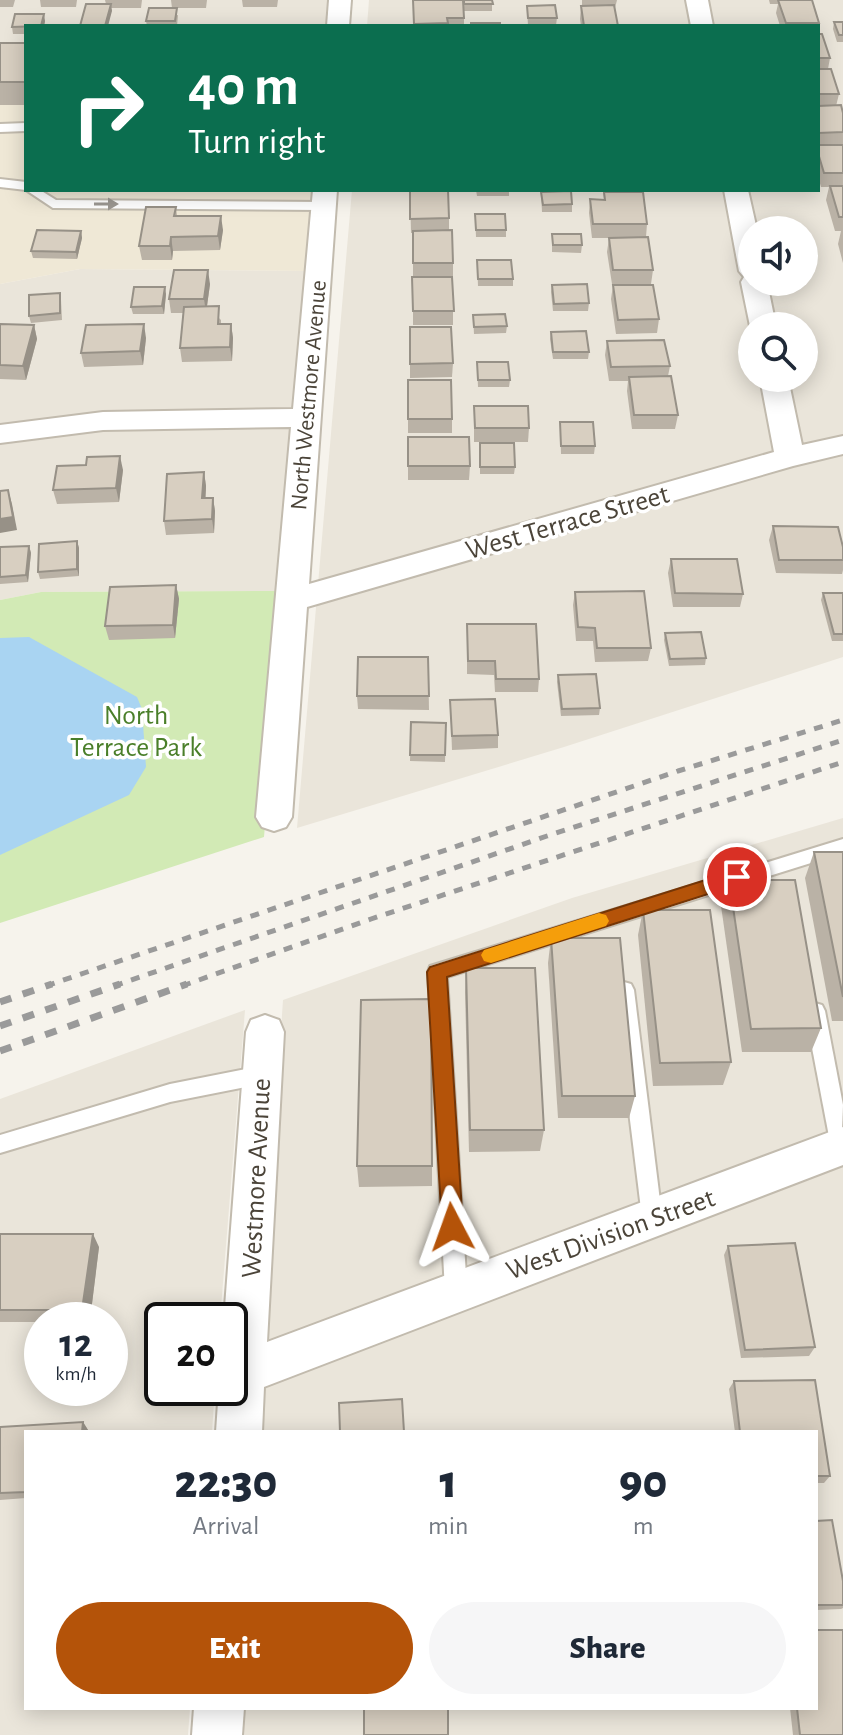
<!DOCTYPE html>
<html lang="en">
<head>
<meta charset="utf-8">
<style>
  :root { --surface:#fff; --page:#f6f6f7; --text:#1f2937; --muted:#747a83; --accent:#b45309 }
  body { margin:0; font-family:"Alegreya Sans",sans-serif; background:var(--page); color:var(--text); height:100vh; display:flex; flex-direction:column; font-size:30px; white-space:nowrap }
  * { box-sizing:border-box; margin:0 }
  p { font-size:26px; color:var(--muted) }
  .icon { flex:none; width:44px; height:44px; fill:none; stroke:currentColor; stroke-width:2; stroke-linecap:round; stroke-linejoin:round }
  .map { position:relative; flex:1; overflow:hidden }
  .drawer { position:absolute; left:24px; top:1430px; width:794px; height:280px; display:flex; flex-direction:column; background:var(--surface); border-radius:0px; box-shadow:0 4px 20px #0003 }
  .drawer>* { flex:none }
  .top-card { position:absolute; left:24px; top:24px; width:796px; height:168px; border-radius:0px; box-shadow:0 4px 20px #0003; background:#0b6e4f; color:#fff; overflow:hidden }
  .buttons { position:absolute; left:738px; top:216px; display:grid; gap:16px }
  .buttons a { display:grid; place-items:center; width:80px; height:80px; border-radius:50%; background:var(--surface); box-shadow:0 4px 20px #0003; font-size:40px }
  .speed { position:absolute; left:24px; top:1302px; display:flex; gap:16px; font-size:40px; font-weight:700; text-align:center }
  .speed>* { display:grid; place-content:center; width:104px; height:104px; border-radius:50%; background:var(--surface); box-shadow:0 4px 20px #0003; line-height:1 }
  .speed small { font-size:20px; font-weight:400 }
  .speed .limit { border:4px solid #111; border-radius:12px; background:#fff; color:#111 }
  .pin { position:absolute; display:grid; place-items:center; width:68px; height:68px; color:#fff; margin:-34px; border:4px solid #fff; border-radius:50%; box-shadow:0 2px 8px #0007 }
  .me { position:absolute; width:88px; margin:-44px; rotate:356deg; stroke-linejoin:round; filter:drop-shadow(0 0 6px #0008) }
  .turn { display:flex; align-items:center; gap:28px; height:168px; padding:0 32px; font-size:36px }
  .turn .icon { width:104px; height:104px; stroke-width:2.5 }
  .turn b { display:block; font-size:56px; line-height:68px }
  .eta { display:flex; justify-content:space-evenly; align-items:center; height:136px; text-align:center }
  .eta b { font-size:48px; font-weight:800; line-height:56px }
  .action { display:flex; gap:16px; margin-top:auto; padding:16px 32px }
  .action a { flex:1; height:92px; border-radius:48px; background:var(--accent); color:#fff; font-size:32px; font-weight:800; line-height:92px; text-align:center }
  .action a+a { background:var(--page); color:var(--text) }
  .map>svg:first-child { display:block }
</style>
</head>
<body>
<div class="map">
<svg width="843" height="1735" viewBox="0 0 843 1735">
  <rect width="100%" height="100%" fill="#f6f3ec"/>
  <g fill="#eae5da" fill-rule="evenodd">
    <polygon points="0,0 331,0 329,26 26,26 26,43 0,43"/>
    <path d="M369,0h474v657l-279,90 -267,81 55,-638h466v-164h-451zM752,230h52v52h-52zM752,326h52v52h-52z"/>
    <polygon points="80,269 310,271 284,591 41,592 0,600 0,284"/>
    <polygon points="843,818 843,1735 234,1735 235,1708 816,1708 816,1432 254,1432 283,1000 572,898"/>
    <path d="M245,1010l-25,310h-58v68h53l-3,44h-186v276h164l-2,27h-188v-636zM42,1320h68v68h-68z"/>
  </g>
  <polygon fill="#efe8d6" points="0,43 26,43 26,190 316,190 310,271 80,269 0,284"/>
  <polygon fill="#d2eab5" points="284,591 264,837 0,923 0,600 41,592"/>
  <polygon fill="#a9d4f2" points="29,637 137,697 142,709 146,767 129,795 0,855 0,638"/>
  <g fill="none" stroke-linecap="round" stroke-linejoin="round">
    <defs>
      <g id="service">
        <polygon points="26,123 26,131 0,132 0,124"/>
        <polygon points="0,179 26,182 26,190 0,187"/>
        <polygon points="26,190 40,190 56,200 323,202 329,206 323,210 53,208"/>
        <polygon points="843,839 843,853 447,977 467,1291 464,1298 456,1302 448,1298 445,1291 428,972 430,966"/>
        <polygon points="624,982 631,984 634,990 662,1217 659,1224 652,1227 645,1224 642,1217 614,990 617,984"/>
        <polygon points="815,1003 822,1005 825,1011 843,1105 841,1156 834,1154 831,1147 805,1011 808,1005"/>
        <polygon points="261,1066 268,1069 271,1075 268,1081 261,1084 170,1102 0,1153 0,1135 170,1084"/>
      </g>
      <g id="minor">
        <polygon points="329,0 351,0 349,26 327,26"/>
        <polygon points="686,0 708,0 713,26 691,26"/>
        <polygon points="313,190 337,190 309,584 774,452 760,378 788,378 802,445 843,436 843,454 793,466 307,607 292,817 286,827 274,831 262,827 256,817 291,427 103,430 0,443 0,425 103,412 293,409"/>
        <polygon points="724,190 748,190 757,230 752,230 752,282 767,282 776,326 752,326 752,330 750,326 741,282 744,277 739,271"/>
        <polygon points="265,1015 279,1020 284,1032 267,1342 843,1127 843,1165 264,1387 262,1432 216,1432 219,1388 230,1388 230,1320 224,1320 246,1032 251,1020"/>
        <polygon points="194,1708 244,1708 242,1735 192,1735"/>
      </g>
    </defs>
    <use href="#service" stroke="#c2bbae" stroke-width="4"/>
    <use href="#minor" stroke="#c2bbae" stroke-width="4"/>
    <use href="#service" fill="#fff" fill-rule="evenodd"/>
    <use href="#minor" fill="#fff" fill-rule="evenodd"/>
    <g stroke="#9a9a9a" stroke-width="5" stroke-dasharray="9 9" stroke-linecap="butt">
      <polyline points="46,986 678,771 843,720"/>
      <polyline points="114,986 547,836 843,740"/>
      <polyline points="182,986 371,919 843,762"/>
    </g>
    <g stroke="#9a9a9a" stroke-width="7" stroke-dasharray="12 12" stroke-linecap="butt">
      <polyline points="0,1002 52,984"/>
      <polyline points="0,1026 120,984"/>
      <polyline points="0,1051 187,984"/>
    </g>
  </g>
  <g fill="#bab2a6">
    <polygon points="0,0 15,0 13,7 0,7"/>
    <polygon points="40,0 77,0 76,7 41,7"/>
    <polygon points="105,0 142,0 141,8 111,8 112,11 106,4"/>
    <polygon points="171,0 207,0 206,8 172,8"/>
    <polygon points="242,0 278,0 277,7 243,7"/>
    <polygon points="413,0 464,18 464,26 414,26"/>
    <polygon points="463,0 492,0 492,11 464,11"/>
    <polygon points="582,0 617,0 615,8 618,26 581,26 580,19 581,6 582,5"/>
    <polygon points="769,0 812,0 819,23 818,28 818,26 780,26 776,13 778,4 770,4"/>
    <polygon points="527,6 557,18 556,25 528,26"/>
    <polygon points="178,15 177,26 147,26 146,21"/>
    <polygon points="45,21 44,26 26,26 26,34 13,34 12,27"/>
    <polygon points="834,22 843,22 843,42 837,42 833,29"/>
    <polygon points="818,34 830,58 828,69 839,94 836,106 843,113 843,263 838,244 841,231 835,231 826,200 829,187 821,187 818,177"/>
    <rect x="0" y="43" width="26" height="62"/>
    <polygon points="410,190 449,218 449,230 453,263 453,325 413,325 413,233 411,233"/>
    <polygon points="476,190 509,190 509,196 477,196"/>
    <polygon points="603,190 641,190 647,224 646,237 653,270 651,284 612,284 607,252 609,238 624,238 592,238 589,213 590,199 604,200"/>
    <polygon points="541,192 572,204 572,212 542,212"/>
    <polygon points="176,207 177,216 223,230 220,250 173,251 172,260 142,260 139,246"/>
    <polygon points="475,214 506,230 506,237 476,237"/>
    <polygon points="81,231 82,238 77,259 33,258 31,251"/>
    <polygon points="552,234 582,245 581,253 552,252"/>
    <polygon points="477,260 513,279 513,286 478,286"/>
    <polygon points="210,284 207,306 221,320 221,324 231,324 233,338 232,361 182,362 180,348 183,313 171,313 169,299"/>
    <polygon points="552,285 589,303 588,311 553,311 551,292"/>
    <polygon points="613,285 659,319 657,333 616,334 611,299"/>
    <polygon points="166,294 164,314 133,314 131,307"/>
    <polygon points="61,300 62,320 31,323 29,316"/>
    <polygon points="473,315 507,326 506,333 474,334"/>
    <polygon points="0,324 34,325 37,339 26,380 0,379"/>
    <polygon points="410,327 453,363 452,377 410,378"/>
    <polygon points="551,332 589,352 588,359 553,359 550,339"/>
    <polygon points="146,338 143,365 84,367 81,353"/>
    <polygon points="607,341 670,366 668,376 678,415 675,429 632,429 627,391 628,381 609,381 605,355"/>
    <polygon points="477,362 510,380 509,387 478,387"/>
    <polygon points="408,380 452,419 452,433 408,433"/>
    <polygon points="474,406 529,428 528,442 474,442"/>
    <polygon points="560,422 595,446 594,454 561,454"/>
    <polygon points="408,437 470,466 469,480 408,480"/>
    <polygon points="480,443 515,467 514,474 480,474"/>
    <polygon points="123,470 119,502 57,504 53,490"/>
    <polygon points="204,472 206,486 205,498 213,498 215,511 214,533 166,535 164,521"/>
    <polygon points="773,526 843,547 843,570 842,574 776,573 769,540"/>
    <polygon points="77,541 79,548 79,576 40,579 38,572"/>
    <polygon points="29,546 31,553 28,582 0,584 0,547"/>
    <polygon points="671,559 743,594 740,607 673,607 668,573"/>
    <polygon points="176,585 179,599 175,638 109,640 105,626"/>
    <polygon points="575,592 651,648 648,661 595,662 593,641 576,641 573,605"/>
    <polygon points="823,593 843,593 843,641 832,641 821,600"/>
    <polygon points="467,624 539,679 538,692 495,692 494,675 467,674"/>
    <polygon points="665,633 706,658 705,665 669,666 664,640"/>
    <polygon points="428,657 429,710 358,709 357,696"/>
    <polygon points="558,675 600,708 599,715 561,716 557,682"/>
    <polygon points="450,700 498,735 498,748 452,750"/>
    <polygon points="411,722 446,723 445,762 410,761"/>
    <polygon points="814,852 843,852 843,1021 832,1021 805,878"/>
    <polygon points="729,880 821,1028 811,1052 742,1052 721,906"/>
    <polygon points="643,910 731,1062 723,1085 653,1086 638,935"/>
    <polygon points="551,938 635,1096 629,1118 558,1118 548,963"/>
    <polygon points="466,968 544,1130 540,1151 469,1152 465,992"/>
    <polygon points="357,1166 432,1166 432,1186 359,1187"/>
    <polygon points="0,1234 99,1247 90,1320 42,1320 42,1322 0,1322"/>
    <polygon points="728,1246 815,1347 809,1356 741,1358 724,1255"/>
    <polygon points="815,1380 830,1476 824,1483 816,1483 816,1432 735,1432 729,1389 734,1381"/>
    <polygon points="83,1422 88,1430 88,1432 26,1432 26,1498 0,1500 0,1427"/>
    <polygon points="816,1521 843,1581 843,1608 841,1609 816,1610"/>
    <polygon points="790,1708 816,1708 843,1735 793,1735"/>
  </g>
  <g fill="#979187">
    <polygon points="111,4 112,11 108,26 105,26"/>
    <polygon points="44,14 45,21 44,26 41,26"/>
    <polygon points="221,216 223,230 220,250 218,236"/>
    <polygon points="81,231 82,238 77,259 76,252"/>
    <polygon points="171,237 173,251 172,260 170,246"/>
    <polygon points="208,270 210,284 206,313 204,299"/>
    <polygon points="165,287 166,294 164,314 162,306"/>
    <polygon points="144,324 146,338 143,365 140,351"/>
    <polygon points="231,324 233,338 232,361 230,347"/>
    <polygon points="34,325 37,339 26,380 23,366"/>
    <polygon points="120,456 123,470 119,502 116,488"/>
    <polygon points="204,472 206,486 205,512 202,498"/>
    <polygon points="8,490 12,504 17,530 0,533 0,519"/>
    <polygon points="213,498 215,511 214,533 212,519"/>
    <polygon points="77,541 79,548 79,576 77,569"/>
    <polygon points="29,546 31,553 28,582 26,575"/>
    <polygon points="176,585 179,599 175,638 173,625"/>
    <polygon points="93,1234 99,1247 90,1320 88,1320 82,1310"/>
    <polygon points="83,1422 88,1430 88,1432 82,1432"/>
  </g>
  <g fill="#d8cfc1" stroke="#979187" stroke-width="2">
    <polygon points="413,0 463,0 464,18 447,18 448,23 414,24"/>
    <polygon points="464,0 492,0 493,4 464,4"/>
    <polygon points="778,0 812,0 819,23 786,23"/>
    <polygon points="86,4 111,4 105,26 80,26"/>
    <polygon points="555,5 557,18 528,18 527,6"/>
    <polygon points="614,5 618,26 584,26 581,6"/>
    <polygon points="149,8 177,8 175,21 146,21"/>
    <polygon points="15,14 44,14 41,26 12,27"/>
    <polygon points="834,22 843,22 843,35 839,35"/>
    <rect x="471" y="23" width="29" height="3"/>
    <polygon points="818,34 822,34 830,58 818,58"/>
    <rect x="0" y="43" width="26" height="39"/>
    <polygon points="818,69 831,69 839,94 818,94"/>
    <polygon points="841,105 843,113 843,132 818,133 818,106"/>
    <polygon points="818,145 843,145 843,173 824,173 818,153"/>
    <polygon points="830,186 843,186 843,217 839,217"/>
    <polygon points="410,190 448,190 449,218 410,219"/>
    <polygon points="571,191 572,204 543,205 541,192"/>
    <polygon points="604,192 643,192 647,224 593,224 590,199 605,200"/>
    <polygon points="146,207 176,207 174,216 221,216 218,236 171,237 170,246 139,246"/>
    <polygon points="475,214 505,214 506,230 476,230"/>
    <polygon points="37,230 81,231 76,252 31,251"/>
    <polygon points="452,230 453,263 413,263 413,231"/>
    <polygon points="552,234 581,234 582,245 553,245"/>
    <polygon points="648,237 653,270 613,270 609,238"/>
    <polygon points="477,260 511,260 513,279 478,279"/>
    <polygon points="174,270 208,270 204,299 169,299"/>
    <polygon points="412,277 452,277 454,311 413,311"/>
    <polygon points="587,284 589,303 554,304 552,285"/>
    <polygon points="613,285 653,285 659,319 618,320"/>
    <polygon points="134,287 165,287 162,306 131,307"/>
    <polygon points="60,293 60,313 29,316 29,295"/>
    <polygon points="219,306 218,324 231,324 230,347 180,348 184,307"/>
    <polygon points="505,314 507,326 474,327 473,315"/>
    <polygon points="0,324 34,325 23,366 0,365"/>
    <polygon points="144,324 140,351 81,353 86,325"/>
    <polygon points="410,327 451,327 453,363 410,364"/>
    <polygon points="586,331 589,352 553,352 551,332"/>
    <polygon points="664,340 670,366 611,367 607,341"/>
    <polygon points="477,362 508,362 510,380 478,380"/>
    <polygon points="671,376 678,415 634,415 629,377"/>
    <polygon points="408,380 451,380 452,419 408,419"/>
    <polygon points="474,406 528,406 529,428 475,428"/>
    <polygon points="560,422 593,422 595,446 561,446"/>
    <polygon points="408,437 469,437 470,466 408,466"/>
    <polygon points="480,443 514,443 515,467 480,467"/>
    <polygon points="120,456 116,488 53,490 57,466 86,465 87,457"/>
    <polygon points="204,472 202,498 213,498 212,519 164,521 167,474"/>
    <polygon points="8,490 13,517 0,519 0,491"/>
    <polygon points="773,526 838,527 843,547 843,560 779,560"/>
    <polygon points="77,541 77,569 38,572 39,544"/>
    <polygon points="29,546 26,575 0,577 0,547"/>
    <polygon points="671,559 737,559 743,594 675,593"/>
    <polygon points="176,585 173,625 105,626 110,587"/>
    <polygon points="644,591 651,648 597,648 595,628 578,627 575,592"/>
    <polygon points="823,593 843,593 843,634 834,634"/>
    <polygon points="467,624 536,624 539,679 496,679 495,661 468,661"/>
    <polygon points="701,632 706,658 670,659 665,633"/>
    <polygon points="358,657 428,657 429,696 357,696"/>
    <polygon points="596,674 600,708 562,709 558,675"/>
    <polygon points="495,699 498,735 452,736 450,700"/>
    <polygon points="411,722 446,723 445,755 410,755"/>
    <polygon points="814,852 843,852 843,997"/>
    <polygon points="729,880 795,880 821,1028 751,1029"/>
    <polygon points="643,910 710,910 731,1062 660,1063"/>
    <polygon points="551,938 620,938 635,1096 562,1096"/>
    <polygon points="466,968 535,968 544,1130 470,1130"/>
    <polygon points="431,999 432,1166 357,1166 361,1000"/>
    <polygon points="0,1234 93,1234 82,1310 0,1310"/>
    <polygon points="795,1243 815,1347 745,1350 728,1246"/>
    <polygon points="815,1380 830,1476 816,1476 816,1432 740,1432 734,1381"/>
    <polygon points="402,1399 404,1432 340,1432 339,1403"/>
    <polygon points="83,1422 82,1432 26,1432 26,1492 0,1493 0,1427"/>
    <polygon points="832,1520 843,1581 843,1605 816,1605 816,1521"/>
    <polygon points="816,1630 843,1630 843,1735 800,1735 797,1708 816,1708"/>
    <rect x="364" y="1708" width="84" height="27"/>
  </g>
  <defs><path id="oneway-solid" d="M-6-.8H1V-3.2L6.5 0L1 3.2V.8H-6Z" transform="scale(2)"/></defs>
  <use fill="#9c9892" href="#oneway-solid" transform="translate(106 204)"/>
  <polygon fill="#b45309" stroke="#753606" stroke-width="2" points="737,870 743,872 746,877 743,883 447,977 463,1227 460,1234 452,1237 445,1234 442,1227 427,972 430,967"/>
  <polygon fill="#f59e0b" points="599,913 606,915 609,921 606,926 491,963 484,961 481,955 484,950"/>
  <g text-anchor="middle" stroke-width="7" stroke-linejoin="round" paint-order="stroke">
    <g font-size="24" fill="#4b4439" stroke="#fff">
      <text transform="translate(308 395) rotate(-85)" y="8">North Westmore Avenue</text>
    </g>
    <g font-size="28" fill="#4b4439" stroke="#fff">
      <text transform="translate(567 521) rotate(-16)" y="10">West Terrace Street</text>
      <text transform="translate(255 1178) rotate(-87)" y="10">Westmore Avenue</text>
      <text transform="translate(610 1233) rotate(-20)" y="10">West Division Street</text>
    </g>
    <g font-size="28" fill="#4a7f2a" stroke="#fff">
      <text x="136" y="724">North<tspan x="136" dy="32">Terrace Park</tspan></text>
    </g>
  </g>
</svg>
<div class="buttons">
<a><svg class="icon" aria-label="sound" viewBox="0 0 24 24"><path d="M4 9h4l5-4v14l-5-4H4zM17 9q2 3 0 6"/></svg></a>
<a><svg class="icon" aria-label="search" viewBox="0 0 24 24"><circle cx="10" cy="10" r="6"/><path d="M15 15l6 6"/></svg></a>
</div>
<div class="speed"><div>12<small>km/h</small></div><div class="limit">20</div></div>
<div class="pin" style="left:737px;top:877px;background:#d93025"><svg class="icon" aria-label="arrive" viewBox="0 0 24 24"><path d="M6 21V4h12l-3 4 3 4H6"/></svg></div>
<svg class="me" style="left:452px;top:1227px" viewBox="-20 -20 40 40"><path d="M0-17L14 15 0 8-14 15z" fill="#b45309" stroke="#fff" stroke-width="4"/></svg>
<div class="top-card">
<div class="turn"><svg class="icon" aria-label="right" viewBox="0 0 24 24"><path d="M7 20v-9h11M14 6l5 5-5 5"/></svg><div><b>40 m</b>Turn right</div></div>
</div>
<section class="drawer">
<div class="eta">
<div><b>22:30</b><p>Arrival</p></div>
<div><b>1</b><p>min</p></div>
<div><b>90</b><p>m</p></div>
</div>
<div class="action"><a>Exit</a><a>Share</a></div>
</section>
</div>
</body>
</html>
